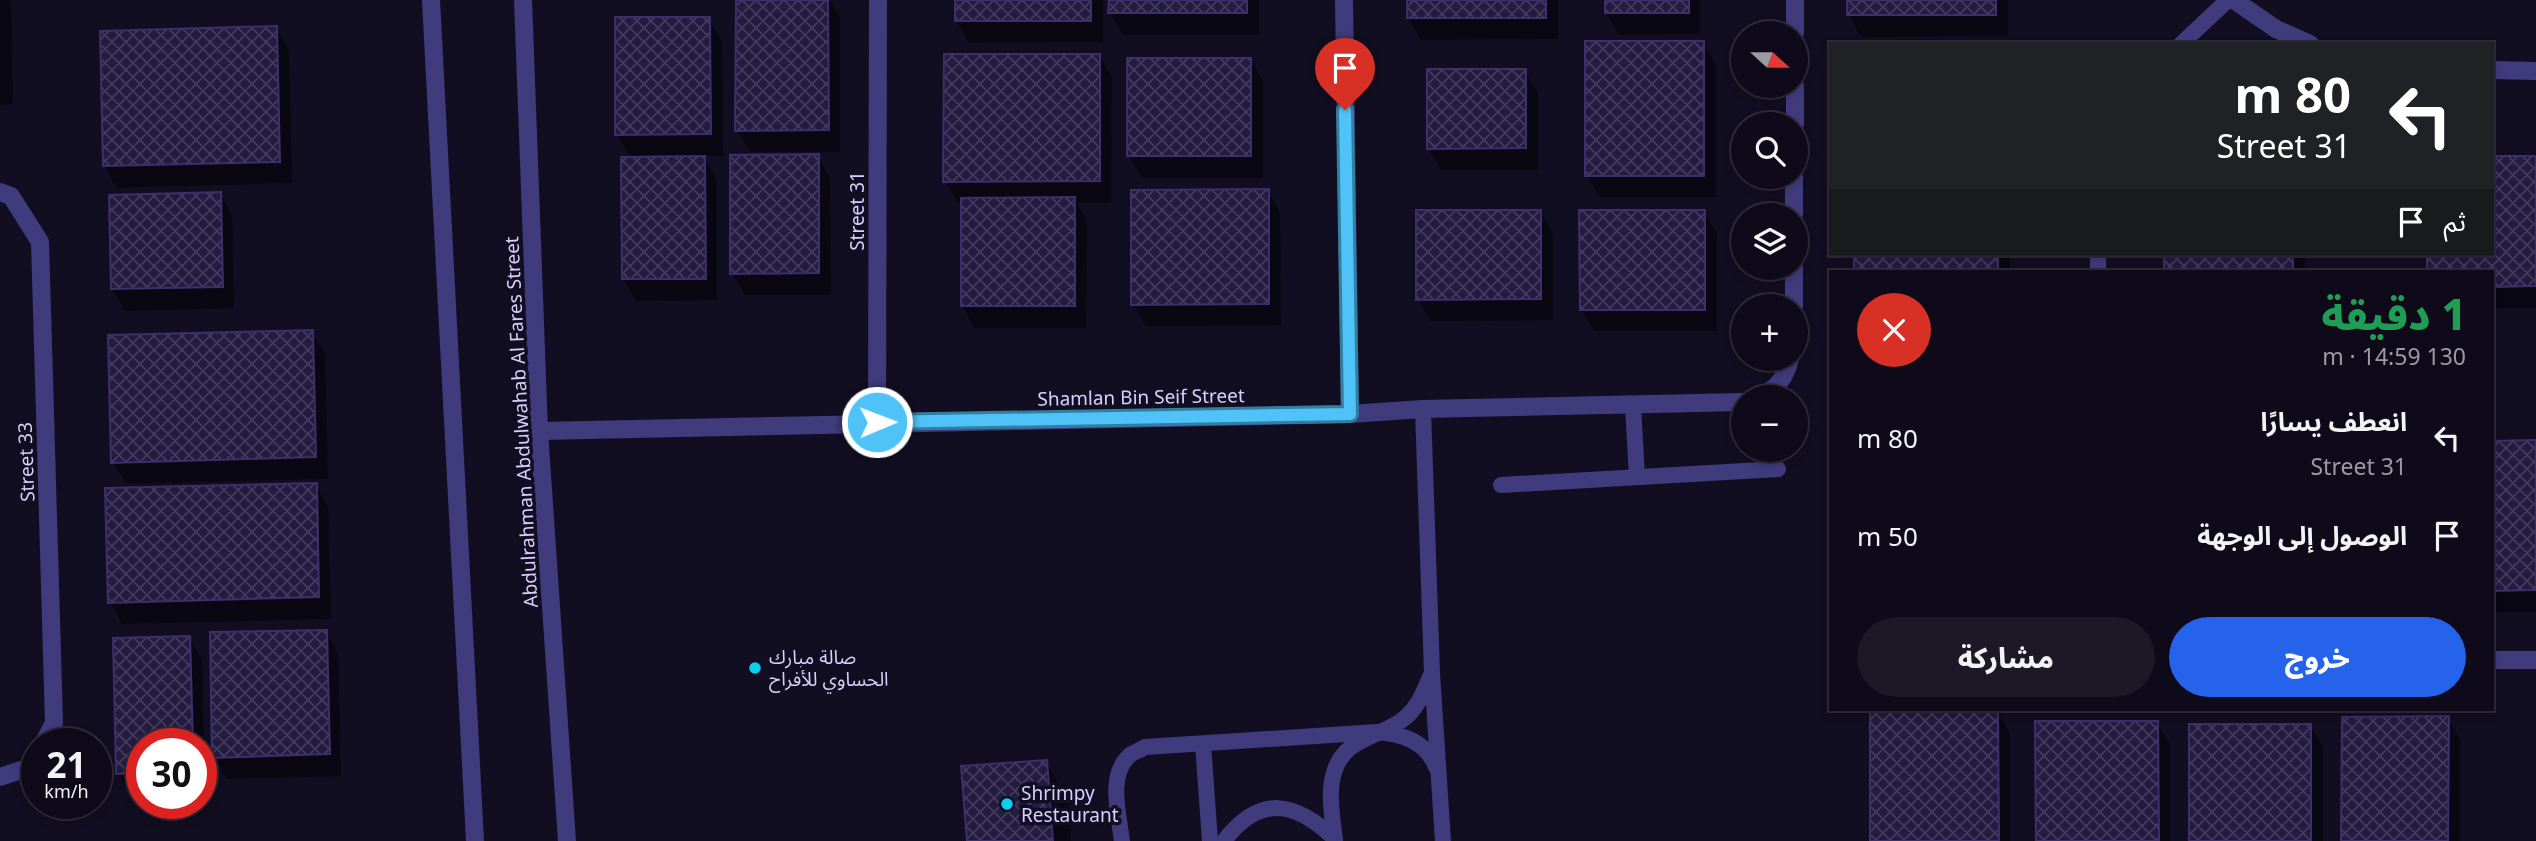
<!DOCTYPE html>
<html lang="ar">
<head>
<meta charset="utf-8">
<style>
  :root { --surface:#0e0a19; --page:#1c1826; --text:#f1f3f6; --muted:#9b9aa2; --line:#2e2b38; --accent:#2563eb }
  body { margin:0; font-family:"Noto Sans","Noto Sans Arabic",sans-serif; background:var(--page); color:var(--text); direction:rtl; height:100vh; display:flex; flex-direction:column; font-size:26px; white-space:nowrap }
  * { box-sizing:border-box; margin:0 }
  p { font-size:23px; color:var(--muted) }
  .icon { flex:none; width:38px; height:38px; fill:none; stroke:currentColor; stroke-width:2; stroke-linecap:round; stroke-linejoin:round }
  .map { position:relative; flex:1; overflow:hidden; direction:ltr }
  .side { position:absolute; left:1829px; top:270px; width:665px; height:441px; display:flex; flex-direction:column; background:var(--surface); border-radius:0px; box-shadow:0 4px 10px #0003,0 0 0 2px var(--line); direction:rtl }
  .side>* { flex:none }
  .guide { position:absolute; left:1829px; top:42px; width:665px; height:214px; border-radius:0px; box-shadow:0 4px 10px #0003,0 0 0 2px var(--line); direction:rtl; background:#202124; color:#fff; overflow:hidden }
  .needle { width:46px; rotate:111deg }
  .buttons { position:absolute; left:1731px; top:21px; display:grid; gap:14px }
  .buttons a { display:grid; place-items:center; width:77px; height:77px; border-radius:50%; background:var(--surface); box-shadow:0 4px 10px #0003,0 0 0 2px var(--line); font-size:35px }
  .speed { position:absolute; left:21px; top:728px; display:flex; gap:14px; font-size:35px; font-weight:700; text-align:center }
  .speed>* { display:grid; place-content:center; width:91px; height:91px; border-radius:50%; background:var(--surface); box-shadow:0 4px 10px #0003,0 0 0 2px var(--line); line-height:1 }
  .speed small { font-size:18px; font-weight:400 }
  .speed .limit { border:10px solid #d22; background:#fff; color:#111 }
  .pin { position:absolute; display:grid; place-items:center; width:60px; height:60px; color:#fff; margin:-72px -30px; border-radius:50% 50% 50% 0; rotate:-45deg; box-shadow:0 0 7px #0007 }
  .pin .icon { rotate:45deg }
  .me { position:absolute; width:77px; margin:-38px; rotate:89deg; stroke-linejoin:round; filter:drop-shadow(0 0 5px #0008) }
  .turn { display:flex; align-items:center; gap:24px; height:147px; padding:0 28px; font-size:32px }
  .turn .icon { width:91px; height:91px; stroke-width:2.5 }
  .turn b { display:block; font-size:49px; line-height:60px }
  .then { display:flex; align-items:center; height:66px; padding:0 28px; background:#0003; gap:14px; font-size:26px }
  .round { display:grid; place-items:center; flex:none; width:74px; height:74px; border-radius:37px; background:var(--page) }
  .summary { display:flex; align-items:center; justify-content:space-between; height:119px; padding:0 28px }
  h1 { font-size:42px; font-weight:800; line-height:52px; color:#1e9e55 }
  .button { display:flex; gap:14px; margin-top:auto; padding:14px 28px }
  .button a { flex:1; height:80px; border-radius:42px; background:var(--accent); color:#fff; font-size:28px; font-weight:800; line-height:80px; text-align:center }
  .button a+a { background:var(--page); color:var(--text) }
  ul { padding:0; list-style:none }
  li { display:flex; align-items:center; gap:21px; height:98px; padding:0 28px }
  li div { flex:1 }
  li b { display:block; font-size:26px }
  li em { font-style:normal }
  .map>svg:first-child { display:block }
</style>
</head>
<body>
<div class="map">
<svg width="2536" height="841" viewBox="0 0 2536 841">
  <defs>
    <pattern id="building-cross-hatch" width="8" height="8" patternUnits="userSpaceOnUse" patternTransform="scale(1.75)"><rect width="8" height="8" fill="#241b41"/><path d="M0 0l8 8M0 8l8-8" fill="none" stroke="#433b5d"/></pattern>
  </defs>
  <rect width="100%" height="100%" fill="#120e21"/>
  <g fill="#0007">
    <polygon points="0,0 11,0 13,104 0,105"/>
    <polygon points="737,0 830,0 840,17 840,152 750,152 737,130"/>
    <polygon points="957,0 1103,0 1103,42 969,43 957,21"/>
    <polygon points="1110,0 1259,0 1259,35 1123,35 1110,12"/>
    <polygon points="1408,0 1558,0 1558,39 1421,40 1408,18"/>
    <polygon points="1606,0 1700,0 1700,34 1619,35 1606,13"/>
    <polygon points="1848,0 2008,0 2008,36 1861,37 1849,15"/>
    <polygon points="709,19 722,41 723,156 703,156 717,180 717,300 636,301 623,279 631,158 617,134"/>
    <polygon points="276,28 289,50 292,183 117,188 104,166 101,33"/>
    <polygon points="1703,43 1716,65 1716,197 1600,197 1587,175"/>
    <polygon points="1099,55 1112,77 1111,203 1077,203 1087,221 1086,328 975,328 962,306 963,203 958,203 945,181"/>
    <polygon points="1250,59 1263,81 1263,178 1142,178 1129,156"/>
    <polygon points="1525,71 1538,93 1538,170 1441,170 1428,148"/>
    <polygon points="817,156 830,178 831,295 745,295 732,273"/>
    <polygon points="2492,157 2536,157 2536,308 2492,308 2492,271 2429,271 2429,254 2492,254"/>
    <polygon points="1268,191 1280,213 1281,325 1146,326 1133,304"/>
    <polygon points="220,193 232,215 234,308 125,311 112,289"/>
    <polygon points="1540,211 1553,233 1553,320 1430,321 1418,299"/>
    <polygon points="1704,211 1717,234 1717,331 1594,331 1581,309"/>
    <rect x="1856" y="254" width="154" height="17"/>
    <rect x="2165" y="254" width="140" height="17"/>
    <polygon points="312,332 325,354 328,479 126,484 113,462"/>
    <rect x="2492" y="442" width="44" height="170"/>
    <polygon points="316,484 328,507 331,619 122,624 110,602"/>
    <polygon points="326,631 338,653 341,776 227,779 214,757"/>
    <polygon points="189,638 202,660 205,794 201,794 201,744 142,744 142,795 130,796 118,773"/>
    <polygon points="1997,711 2010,734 2010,841 1872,841"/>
    <polygon points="2448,718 2460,740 2460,841 2343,841"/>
    <polygon points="2157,723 2170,745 2170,841 2038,841"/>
    <polygon points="2310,725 2323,747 2323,841 2191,841"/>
    <polygon points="1046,762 1068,800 1071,841 969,841"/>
  </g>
  <g fill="url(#building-cross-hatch)" stroke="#3d2e6c" stroke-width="2">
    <polygon points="736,0 828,0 829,130 735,131"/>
    <rect x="955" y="0" width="136" height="21"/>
    <polygon points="1109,0 1247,0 1247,13 1108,13"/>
    <rect x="1407" y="0" width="139" height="18"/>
    <rect x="1605" y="0" width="84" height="13"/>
    <rect x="1847" y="0" width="149" height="15"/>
    <polygon points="615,17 710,17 711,134 615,135"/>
    <polygon points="277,26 280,162 103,166 100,31"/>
    <rect x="1585" y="41" width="119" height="135"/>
    <polygon points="2000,42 2000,44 1842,44 1842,43"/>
    <polygon points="944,54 1100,54 1100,181 943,182"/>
    <rect x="1127" y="58" width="124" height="98"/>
    <polygon points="1427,69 1526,69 1526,148 1427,149"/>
    <polygon points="819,154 819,273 730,274 730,155"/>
    <polygon points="705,156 706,279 622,279 621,157"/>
    <polygon points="2492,156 2536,156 2536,286 2492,287 2492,271 2427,271 2427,254 2492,254"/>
    <polygon points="1269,189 1269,304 1131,305 1131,190"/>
    <polygon points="221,192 223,287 111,289 109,195"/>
    <polygon points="1075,197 1075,306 961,306 961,198"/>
    <polygon points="1416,210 1541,210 1541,299 1416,300"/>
    <polygon points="1579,210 1705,210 1705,310 1580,310"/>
    <rect x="1854" y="254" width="144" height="17"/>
    <rect x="2164" y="254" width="129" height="17"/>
    <polygon points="313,330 316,457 111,463 108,335"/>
    <polygon points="2536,440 2536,590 2492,591 2492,441"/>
    <polygon points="317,483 319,597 108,603 105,488"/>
    <polygon points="327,630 330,754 212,758 210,632"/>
    <polygon points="190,636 193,744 142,744 142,773 116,774 113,638"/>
    <polygon points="1998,710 1999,841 1870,841 1870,711"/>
    <polygon points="2449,716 2448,841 2341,841 2342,717"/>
    <polygon points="2035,721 2158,721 2159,841 2036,841"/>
    <rect x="2189" y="724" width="122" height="117"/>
    <polygon points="1047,760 1053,841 967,841 961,766"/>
  </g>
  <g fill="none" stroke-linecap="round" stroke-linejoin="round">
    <g stroke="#403b7d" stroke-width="16">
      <polyline points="2181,44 2228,0"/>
      <polyline points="2098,271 2098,254"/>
      <polyline points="1633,406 1637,476"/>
      <polyline points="1423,409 1432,673 1443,841"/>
      <polyline points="1501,485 1778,469"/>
      <polyline points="1203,744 1210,841"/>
      <path d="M1122,841c-3,-26 -15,-66 8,-86 4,-3 11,-5 15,-8l232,-15c25,2 49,9 59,35"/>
      <path d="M1224,841c36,-47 71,-40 111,-2"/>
      <path d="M1335,841c-2,-20 -7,-45 -2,-65 10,-41 48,-37 73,-59 13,-11 18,-27 25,-42"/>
    </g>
    <g stroke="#403b7d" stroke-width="18">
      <polyline points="1344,0 1350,414"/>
      <polyline points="2234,0 2276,29 2310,44"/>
      <polyline points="1795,33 1795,0"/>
      <polyline points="2492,70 2536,71"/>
      <polyline points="1795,124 1795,86"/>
      <polyline points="0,192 11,196 40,242 54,723 43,744"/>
      <polyline points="1794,215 1794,177"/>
      <polyline points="1794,306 1794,268"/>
      <path d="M1759,397c18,-8 27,-20 31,-38"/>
      <polyline points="877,422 878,0"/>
      <polyline points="539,431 1350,414 1423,409 1743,402"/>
      <polyline points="2492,660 2536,660"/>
      <polyline points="0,777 30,767 37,754"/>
    </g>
    <g stroke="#403b7d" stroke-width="18">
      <polyline points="431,0 475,841"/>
      <polyline points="523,0 539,431 567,841"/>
    </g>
  </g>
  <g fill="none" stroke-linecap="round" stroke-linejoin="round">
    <defs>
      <polyline id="route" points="877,422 1350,414 1345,110"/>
    </defs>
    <use href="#route" stroke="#337fa1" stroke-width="18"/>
    <use href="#route" stroke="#4fc3f7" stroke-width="12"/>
  </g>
  <g fill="#0bcfee" stroke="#120e21" stroke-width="2.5">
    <circle cx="755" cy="668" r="7"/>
    <circle cx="1007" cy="804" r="7"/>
  </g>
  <g text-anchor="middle" stroke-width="7" stroke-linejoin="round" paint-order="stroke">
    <g font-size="19" fill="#d7d0fd" stroke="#120e21">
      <text transform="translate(857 211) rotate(-90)" y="7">Street 31</text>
      <text transform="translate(1141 397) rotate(-1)" y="7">Shamlan Bin Seif Street</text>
      <text transform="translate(521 422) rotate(-93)" y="7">Abdulrahman Abdulwahab Al Fares Street</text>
      <text transform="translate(26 462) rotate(-92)" y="7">Street 33</text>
    </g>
    <g font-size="19" fill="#d7d0fd" stroke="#120e21" text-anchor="start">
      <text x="769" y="664">صالة مبارك<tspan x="769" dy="22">الحساوي للأفراح</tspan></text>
      <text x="1021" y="800">Shrimpy<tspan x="1021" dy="22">Restaurant</tspan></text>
    </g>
  </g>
</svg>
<div class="buttons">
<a><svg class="needle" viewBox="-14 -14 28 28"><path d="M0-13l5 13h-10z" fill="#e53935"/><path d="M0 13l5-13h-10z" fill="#9b9aa2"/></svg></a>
<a><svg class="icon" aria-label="search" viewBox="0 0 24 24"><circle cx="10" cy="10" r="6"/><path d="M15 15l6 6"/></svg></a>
<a><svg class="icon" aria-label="layers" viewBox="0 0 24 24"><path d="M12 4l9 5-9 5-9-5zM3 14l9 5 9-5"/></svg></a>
<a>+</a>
<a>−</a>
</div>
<div class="speed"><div>21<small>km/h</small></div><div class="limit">30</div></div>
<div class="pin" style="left:1345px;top:110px;background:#d93025"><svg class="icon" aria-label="arrive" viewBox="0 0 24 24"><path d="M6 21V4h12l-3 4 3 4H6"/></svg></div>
<svg class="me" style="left:877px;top:422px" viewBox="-20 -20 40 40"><circle r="17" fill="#4fc3f7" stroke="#fff" stroke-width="3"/><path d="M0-11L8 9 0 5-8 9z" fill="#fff"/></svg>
<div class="guide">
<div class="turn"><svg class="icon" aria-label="left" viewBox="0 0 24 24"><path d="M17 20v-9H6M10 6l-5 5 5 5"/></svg><div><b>80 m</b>Street 31</div></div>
<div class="then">ثم<svg class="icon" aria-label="arrive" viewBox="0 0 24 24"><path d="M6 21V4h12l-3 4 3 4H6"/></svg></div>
</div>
<section class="side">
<div class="summary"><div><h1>1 دقيقة</h1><p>130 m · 14:59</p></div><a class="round" style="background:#d93025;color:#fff"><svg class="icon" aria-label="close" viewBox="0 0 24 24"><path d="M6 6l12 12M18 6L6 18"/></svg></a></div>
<ul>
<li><svg class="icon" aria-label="left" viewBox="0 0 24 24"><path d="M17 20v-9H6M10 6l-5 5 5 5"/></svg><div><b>انعطف يسارًا</b><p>Street 31</p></div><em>80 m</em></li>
<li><svg class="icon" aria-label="arrive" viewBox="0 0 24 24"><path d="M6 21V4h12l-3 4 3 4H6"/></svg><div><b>الوصول إلى الوجهة</b></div><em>50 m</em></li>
</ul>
<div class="button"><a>خروج</a><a>مشاركة</a></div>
</section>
</div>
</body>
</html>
